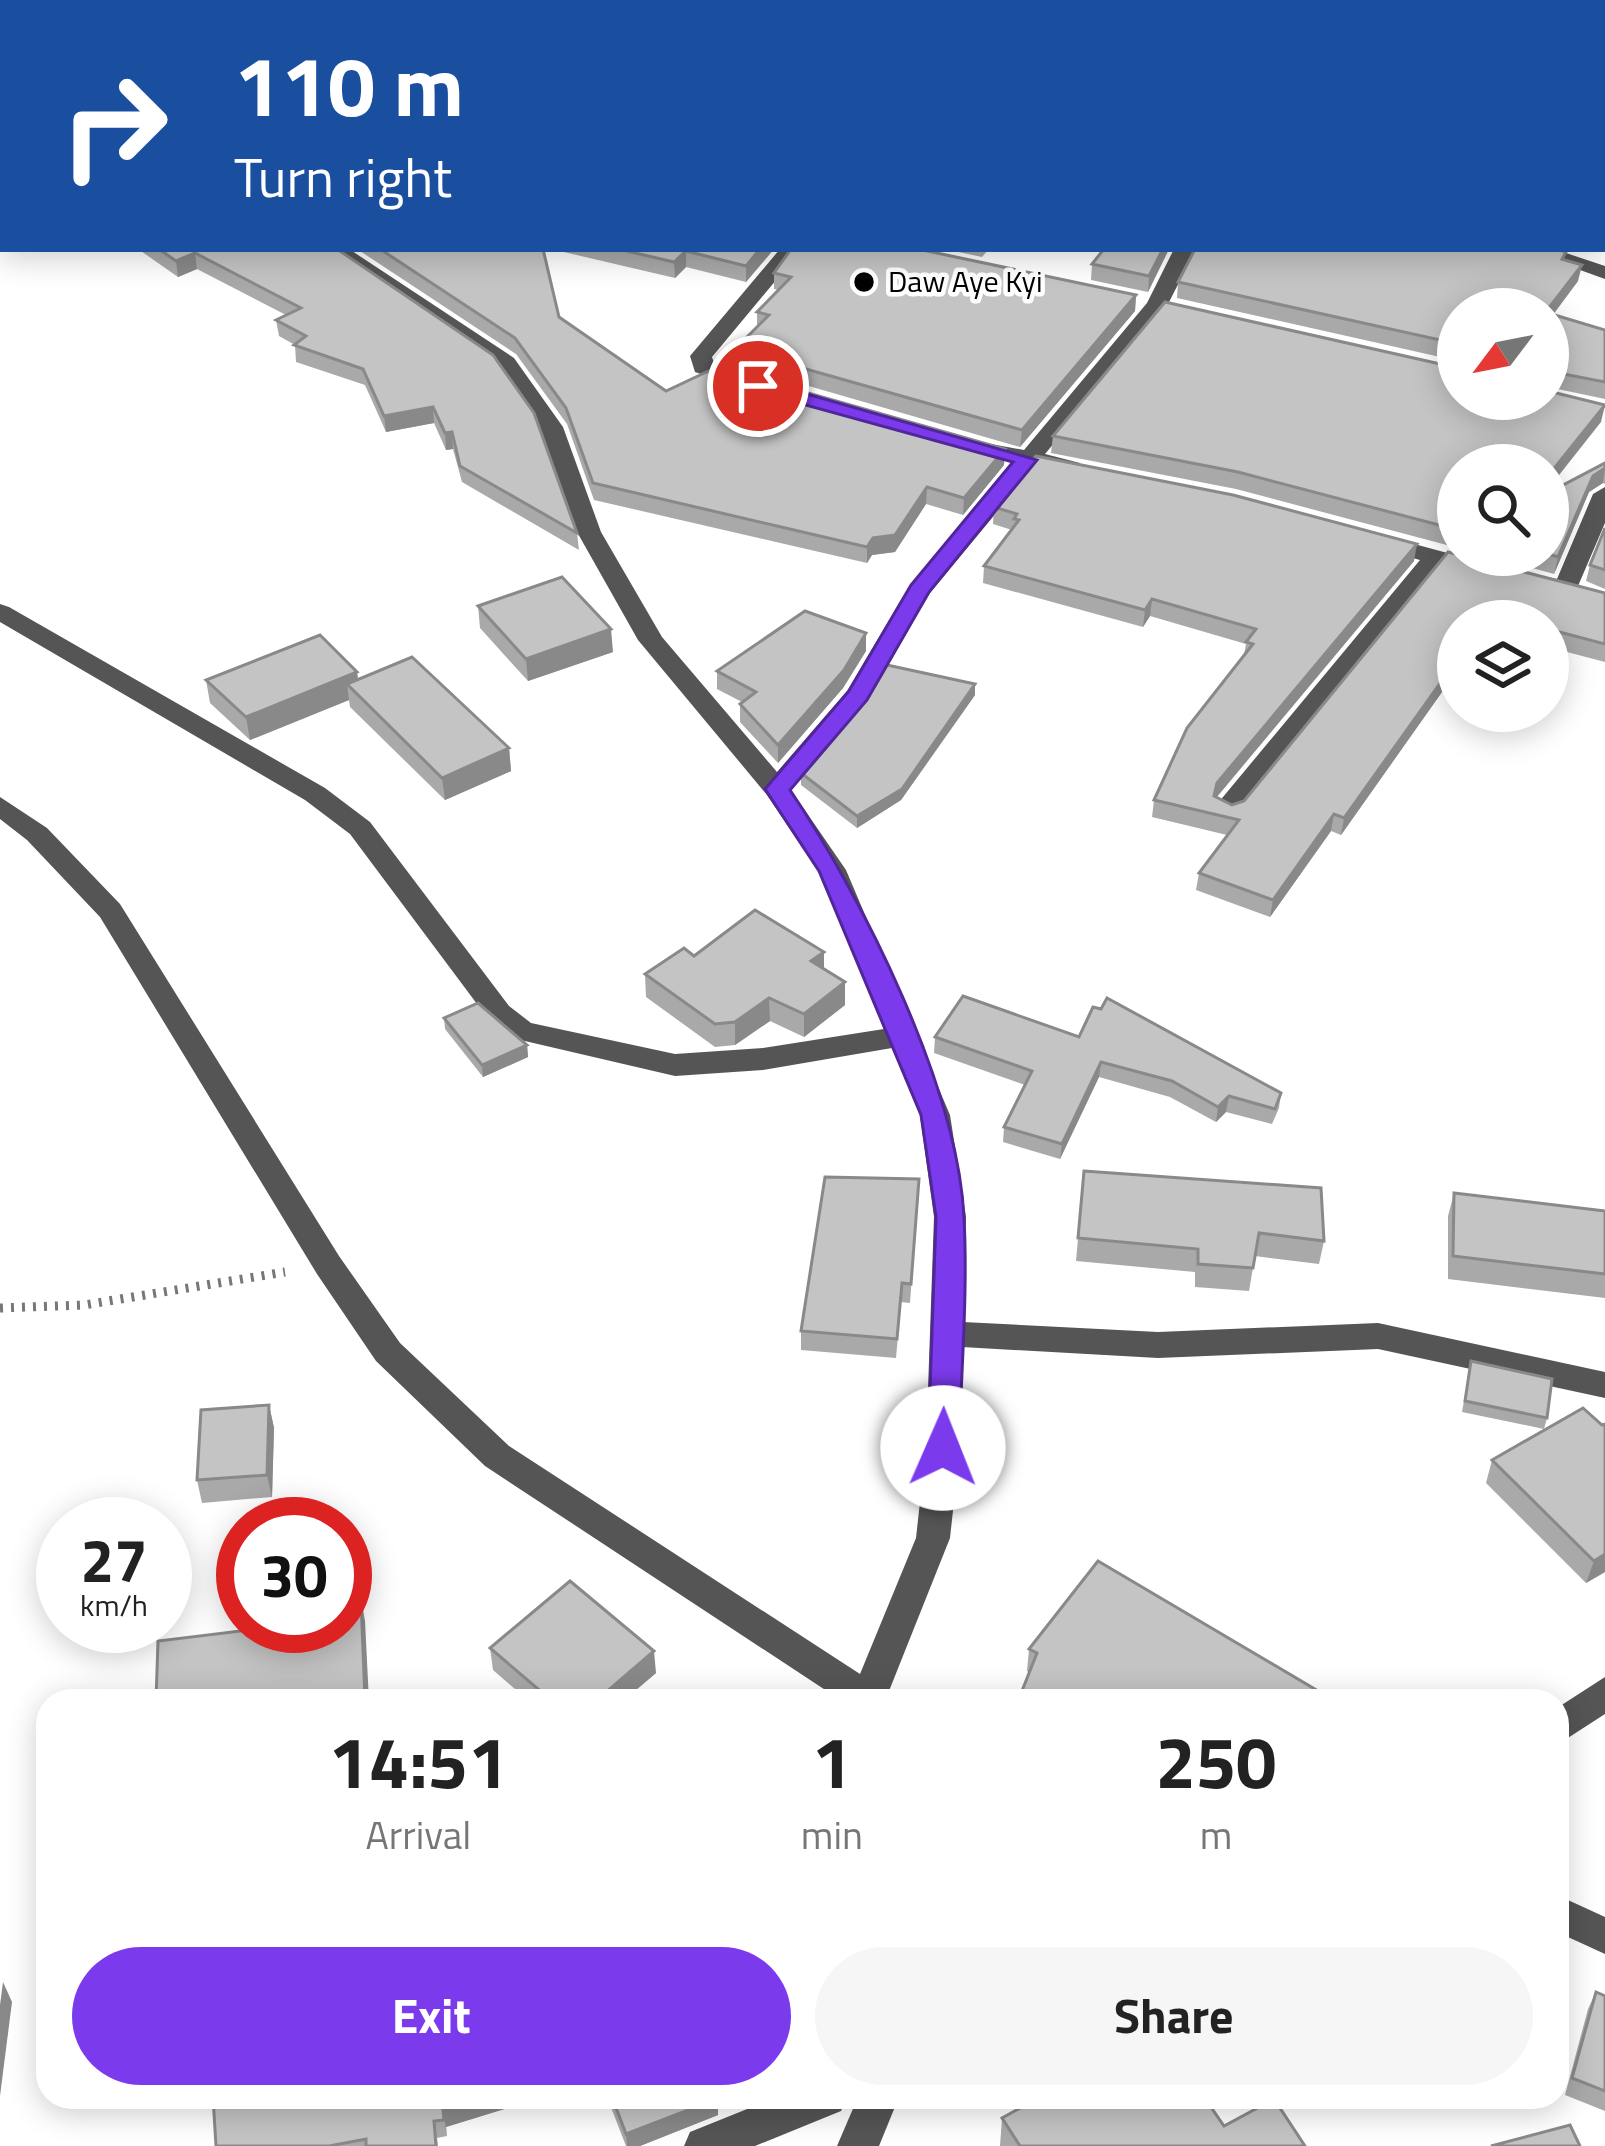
<!DOCTYPE html>
<html lang="en">
<head>
<meta charset="utf-8">
<style>
  :root { --surface:#fff; --page:#f6f6f6; --text:#222; --muted:#767676; --accent:#7c3aed }
  body { margin:0; font-family:"Titillium Web",sans-serif; background:var(--page); color:var(--text); height:100vh; display:flex; flex-direction:column; font-size:45px; white-space:nowrap }
  * { box-sizing:border-box; margin:0 }
  p { font-size:39px; color:var(--muted) }
  .icon { flex:none; width:66px; height:66px; fill:none; stroke:currentColor; stroke-width:2; stroke-linecap:round; stroke-linejoin:round }
  .map { position:relative; flex:1; overflow:hidden }
  .details { position:absolute; left:36px; top:1689px; width:1533px; height:420px; display:flex; flex-direction:column; background:var(--surface); border-radius:36px; box-shadow:0 6px 30px #0003 }
  .details>* { flex:none }
  .hud { position:absolute; left:0px; top:0px; width:1605px; height:252px; box-shadow:0 6px 30px #0003; background:#1a4fa0; color:#fff; overflow:hidden }
  .needle { width:78px; rotate:238deg }
  .controls { position:absolute; left:1437px; top:288px; display:grid; gap:24px }
  .controls a { display:grid; place-items:center; width:132px; height:132px; border-radius:50%; background:var(--surface); box-shadow:0 6px 30px #0003; font-size:60px }
  .speed { position:absolute; left:36px; top:1497px; display:flex; gap:24px; font-size:60px; font-weight:700; text-align:center }
  .speed>* { display:grid; place-content:center; width:156px; height:156px; border-radius:50%; background:var(--surface); box-shadow:0 6px 30px #0003; line-height:1 }
  .speed small { font-size:30px; font-weight:400 }
  .speed .limit { border:18px solid #d22; background:#fff; color:#111 }
  .pin { position:absolute; display:grid; place-items:center; width:102px; height:102px; color:#fff; margin:-51px; border:6px solid #fff; border-radius:50%; box-shadow:0 3px 12px #0007 }
  .me { position:absolute; width:132px; margin:-66px; rotate:1deg; stroke-linejoin:round; filter:drop-shadow(0 0 9px #0008) }
  .turn { display:flex; align-items:center; gap:42px; height:252px; padding:0 36px; font-size:54px }
  .turn .icon { width:156px; height:156px; stroke-width:2.5 }
  .turn b { display:block; font-size:84px; line-height:102px }
  .eta { display:flex; justify-content:space-evenly; align-items:center; height:204px; text-align:center }
  .eta b { font-size:72px; font-weight:700; line-height:84px }
  .action { display:flex; gap:24px; margin-top:auto; padding:24px 36px }
  .action a { flex:1; height:138px; border-radius:72px; background:var(--accent); color:#fff; font-size:48px; font-weight:700; line-height:138px; text-align:center }
  .action a+a { background:var(--page); color:var(--text) }
  .map>svg:first-child { display:block }
</style>
</head>
<body>
<div class="map">
<svg width="1605" height="2146" viewBox="0 0 1605 2146">
  <rect width="100%" height="100%" fill="#fff"/>
  <g fill="none" stroke-linecap="round" stroke-linejoin="round">
    <polyline stroke="#777" stroke-width="9" stroke-dasharray="3 8" stroke-linecap="butt" points="0,1308 84,1305 285,1272"/>
    <g fill="#555" fill-rule="evenodd">
      <polygon points="3,96 3,109 0,110 0,97"/>
      <polygon points="324,249 349,249 514,358 563,427 601,532 662,637 777,772 847,691 910,585 1014,461 959,448 959,438 1024,450 1147,303 1174,249 1196,249 1165,310 1045,454 1080,463 1080,473 1035,466 930,593 867,701 791,790 846,870 950,1115 966,1217 963,1322 1158,1332 1378,1323 1605,1372 1605,1398 1378,1349 1158,1358 962,1347 960,1447 950,1538 885,1701 842,1701 485,1466 376,1361 317,1274 100,917 27,840 0,819 0,797 47,828 120,904 339,1256 400,1343 509,1446 860,1674 916,1538 926,1447 934,1217 920,1115 892,1048 763,1070 675,1076 512,1038 489,1020 350,834 305,800 0,622 0,604 9,607 325,788 370,822 509,1006 531,1023 675,1054 763,1048 884,1029 819,871 767,795 638,640 577,532 539,427 498,368"/>
      <polygon points="780,249 802,249 712,357 714,363 758,383 747,390 695,372 690,356"/>
      <polygon points="1522,249 1554,249 1605,266 1605,279"/>
      <polygon points="1605,487 1605,523 1575,593 1523,586 1520,581 1532,574 1557,579 1593,494"/>
      <polygon points="1381,535 1488,564 1491,569 1479,576 1441,566 1238,815 1218,815 1214,809 1218,803 1420,560 1372,547 1372,537"/>
      <polygon points="1605,1677 1605,1714 1557,1745 1557,1708"/>
      <polygon points="1557,1895 1605,1917 1605,1954 1557,1932"/>
      <polygon points="777,2097 847,2097 841,2111 755,2146 684,2146 690,2132"/>
      <polygon points="858,2097 899,2097 879,2146 837,2146"/>
    </g>
  </g>
  <g fill="#a9a9a9">
    <polygon points="138,249 337,249 577,533 579,550 462,482 453,449 446,450 434,423 386,432 365,385 296,362 295,345 279,336 276,320 286,315 197,269 178,277"/>
    <polygon points="357,249 543,249 559,317 666,391 1005,449 1004,465 963,515 926,504 895,552 872,555 867,563 594,500 567,424 516,354"/>
    <polygon points="551,249 774,249 746,282 686,267 675,278"/>
    <polygon points="944,249 989,249 982,257"/>
    <polygon points="1104,249 1169,249 1148,292 1091,280 1092,264"/>
    <polygon points="1564,260 1578,281 1553,315 1605,330 1605,399 1548,387 1548,309 1458,309 1458,361 1177,298 1178,282"/>
    <polygon points="774,273 1136,295 1135,311 1020,447 736,365 735,349 757,327 757,312 779,290 774,289"/>
    <polygon points="1601,422 1458,465 1458,548 1236,489 1051,453 1053,436"/>
    <polygon points="1605,463 1605,484 1603,483 1589,492 1554,574 1485,555 1548,555 1548,493"/>
    <polygon points="994,507 1414,561 1217,797 1232,805 1244,801 1448,552 1605,593 1605,662 1548,647 1548,621 1458,621 1458,696 1442,692 1341,835 1331,831 1270,917 1196,890 1199,873 1227,835 1152,817 1154,800 1244,655 1246,644 1150,616 1143,627 983,583 984,566 1012,530 993,524"/>
    <polygon points="1605,528 1605,589 1586,581 1590,565"/>
    <polygon points="478,606 613,652 528,681 480,628"/>
    <polygon points="866,651 843,688 778,763 740,722 740,704 742,702 717,689 717,671"/>
    <polygon points="357,672 358,680 509,748 511,771 445,800 350,707 349,700 250,740 210,703 206,680"/>
    <polygon points="975,695 901,800 857,828 801,785 801,773"/>
    <polygon points="824,952 824,969 845,1005 804,1037 770,1021 735,1045 715,1047 646,997 645,974 694,956"/>
    <polygon points="444,1018 527,1045 528,1057 483,1077 445,1029"/>
    <polygon points="935,1037 1079,1037 1281,1093 1279,1108 1272,1124 1226,1112 1216,1122 1170,1097 1099,1077 1060,1159 1003,1142 1004,1127 1025,1085 934,1053"/>
    <polygon points="1084,1171 1324,1241 1319,1264 1255,1256 1249,1291 1195,1287 1195,1272 1076,1261"/>
    <polygon points="919,1179 910,1303 901,1302 896,1358 801,1350 801,1331"/>
    <polygon points="1454,1193 1605,1211 1605,1298 1448,1279 1448,1216"/>
    <polygon points="1471,1361 1547,1418 1544,1429 1462,1412"/>
    <polygon points="269,1405 274,1428 272,1497 202,1503 197,1480"/>
    <polygon points="1605,1424 1605,1572 1586,1583 1486,1483 1492,1460"/>
    <polygon points="1098,1561 1029,1672 1027,1671 1029,1649"/>
    <polygon points="490,1648 656,1673 623,1701 529,1701 493,1670"/>
    <polygon points="1596,1992 1605,1996 1605,2111 1565,2095 1588,2009"/>
    <polygon points="213,2097 543,2097 446,2127 447,2136 437,2138 438,2146 216,2146"/>
    <polygon points="607,2097 750,2097 718,2108 718,2115 640,2146 626,2146"/>
    <polygon points="1002,2118 1224,2126 1305,2146 1000,2146"/>
  </g>
  <g fill="#898989">
    <polygon points="760,249 774,249 746,282 746,266"/>
    <polygon points="1163,249 1169,249 1148,292 1149,276"/>
    <polygon points="686,251 686,267 675,278 674,262"/>
    <polygon points="195,253 197,269 178,277 176,261"/>
    <polygon points="1582,265 1578,281 1548,321 1548,309"/>
    <polygon points="1136,295 1135,311 1020,447 1022,430"/>
    <polygon points="1605,405 1601,422 1548,489 1548,476"/>
    <polygon points="433,407 434,423 386,432 384,416"/>
    <polygon points="452,432 453,449 446,450 445,433"/>
    <polygon points="1005,449 1004,465 963,515 964,498"/>
    <polygon points="1605,468 1603,483 1589,492 1554,574 1558,557 1593,476"/>
    <polygon points="927,487 926,504 895,552 872,555 867,563 867,547 873,538"/>
    <polygon points="1417,544 1414,561 1214,800 1212,813 1217,783"/>
    <polygon points="1152,599 1150,616 1143,627 1145,610"/>
    <polygon points="611,629 613,652 528,681 526,659"/>
    <polygon points="866,633 866,651 843,688 778,763 778,745"/>
    <polygon points="357,672 360,695 347,684 349,700 250,740 246,717"/>
    <polygon points="1446,675 1442,692 1341,835 1344,818"/>
    <polygon points="975,684 975,695 901,800 857,828 857,816"/>
    <polygon points="509,748 511,771 445,800 442,778"/>
    <polygon points="1334,814 1331,831 1270,917 1273,900"/>
    <polygon points="824,952 824,975 811,961"/>
    <polygon points="845,982 845,1005 804,1037 804,1014"/>
    <polygon points="769,998 770,1021 735,1045 735,1022"/>
    <polygon points="527,1045 528,1057 483,1077 482,1065"/>
    <polygon points="1101,1062 1099,1077 1060,1159 1062,1144"/>
    <polygon points="1229,1096 1226,1112 1216,1122 1218,1107"/>
    <polygon points="269,1405 274,1428 272,1497 267,1475"/>
    <polygon points="1605,1554 1605,1572 1586,1583 1594,1561"/>
    <polygon points="361,1599 365,1621 369,1701 365,1701"/>
    <polygon points="654,1651 656,1673 623,1701 596,1701"/>
    <polygon points="3,1982 12,2002 0,2096 0,2005"/>
    <polygon points="486,2097 543,2097 446,2127 447,2136 443,2110"/>
    <polygon points="715,2097 750,2097 718,2108 718,2115 640,2146 627,2146 626,2134"/>
  </g>
  <g fill="#c4c4c4" stroke="#898989" stroke-width="3">
    <polygon points="176,0 1602,0 1605,11 1605,163 1602,170 1602,3 171,3"/>
    <polygon points="159,249 337,249 493,355 534,413 577,533 460,466 452,432 445,433 433,407 384,416 363,369 294,345 306,336 276,320 301,308 195,253 176,261"/>
    <polygon points="380,249 543,249 559,317 666,391 717,367 1005,449 964,498 927,487 895,535 873,538 867,547 593,483 566,408 515,338"/>
    <polygon points="618,249 760,249 746,266 686,251 674,262"/>
    <polygon points="791,249 918,249 1136,295 1022,430 735,349 769,315 757,312 791,277 774,273"/>
    <polygon points="1104,249 1163,249 1149,276 1092,264"/>
    <polygon points="1195,249 1558,249 1566,252 1562,259 1582,265 1548,309 1458,309 1458,344 1178,282"/>
    <polygon points="1165,302 1458,368 1458,399 1548,399 1548,391 1605,405 1548,476 1548,465 1458,465 1458,530 1238,472 1053,436"/>
    <polygon points="1548,313 1605,330 1605,382 1548,371"/>
    <polygon points="1036,456 1233,495 1417,544 1217,783 1214,796 1232,805 1244,801 1448,552 1605,593 1605,644 1548,629 1548,621 1458,621 1458,678 1446,675 1344,818 1334,814 1273,900 1199,873 1239,820 1154,800 1187,728 1253,644 1246,642 1256,629 1152,599 1145,610 984,566 1019,520 1014,519 1017,514 994,507"/>
    <polygon points="1605,463 1605,468 1593,476 1558,557 1548,554 1548,493"/>
    <polygon points="1605,528 1605,570 1590,565"/>
    <polygon points="562,577 611,629 526,659 478,606"/>
    <polygon points="805,611 866,633 844,670 778,745 740,704 756,692 717,671"/>
    <polygon points="320,635 357,672 246,717 206,680"/>
    <polygon points="412,657 509,748 442,778 347,684"/>
    <polygon points="887,665 975,684 902,789 857,816 801,773 871,692"/>
    <polygon points="755,910 824,952 811,961 845,982 804,1014 769,998 735,1022 715,1024 645,974 684,948 694,956"/>
    <polygon points="963,996 1079,1037 1093,1007 1101,1009 1107,998 1281,1093 1275,1109 1229,1096 1218,1107 1172,1081 1101,1062 1062,1144 1004,1127 1032,1071 935,1037"/>
    <polygon points="478,1003 527,1045 482,1065 444,1018"/>
    <polygon points="1084,1171 1321,1188 1324,1241 1259,1233 1253,1268 1198,1264 1198,1249 1078,1238"/>
    <polygon points="825,1177 919,1179 911,1284 902,1283 897,1339 801,1331"/>
    <polygon points="1454,1193 1605,1211 1605,1274 1453,1256"/>
    <polygon points="1471,1361 1552,1379 1547,1418 1465,1401"/>
    <polygon points="269,1405 267,1475 197,1480 201,1410"/>
    <polygon points="1583,1408 1602,1425 1605,1424 1605,1554 1594,1561 1492,1460"/>
    <polygon points="1098,1561 1335,1701 1018,1701 1037,1653 1029,1649"/>
    <polygon points="570,1581 654,1651 596,1701 552,1701 490,1648"/>
    <polygon points="361,1599 365,1701 156,1701 158,1641 249,1630 249,1626 345,1626 345,1601"/>
    <polygon points="1596,1992 1605,1996 1605,2091 1572,2078"/>
    <polygon points="213,2097 486,2097 443,2110 444,2120 434,2121 436,2146 366,2146 366,2139 329,2146 216,2146"/>
    <polygon points="612,2097 716,2097 717,2099 626,2134"/>
    <polygon points="1040,2097 1204,2097 1224,2126 1274,2099 1305,2146 1020,2146 1002,2118"/>
    <polygon points="1570,2125 1580,2146 1491,2146"/>
  </g>
  <path fill="#7c3aed" stroke="#51269a" stroke-width="3" d="M758,380l279,80 -108,132 -62,108 -77,90c73,108 168,298 174,428 4,76 -3,154 -5,230l-16,12 -15,-12 8,-231 -15,-102 -102,-244 -54,-82 84,-98 62,-106 102,-123 -262,-72 -3,-4z"/>
  <circle fill="#000" stroke="#fff" stroke-width="4.5" cx="864" cy="282" r="12"/>
  <g text-anchor="middle" stroke-width="9" stroke-linejoin="round" paint-order="stroke">
    <g font-size="30" fill="#000" stroke="#fff" text-anchor="start">
      <text x="888" y="292">Daw Aye Kyi</text>
    </g>
  </g>
</svg>
<div class="controls">
<a><svg class="needle" viewBox="-14 -14 28 28"><path d="M0-13l5 13h-10z" fill="#e53935"/><path d="M0 13l5-13h-10z" fill="#767676"/></svg></a>
<a><svg class="icon" aria-label="search" viewBox="0 0 24 24"><circle cx="10" cy="10" r="6"/><path d="M15 15l6 6"/></svg></a>
<a><svg class="icon" aria-label="layers" viewBox="0 0 24 24"><path d="M12 4l9 5-9 5-9-5zM3 14l9 5 9-5"/></svg></a>
</div>
<div class="speed"><div>27<small>km/h</small></div><div class="limit">30</div></div>
<div class="pin" style="left:758px;top:386px;background:#d93025"><svg class="icon" aria-label="arrive" viewBox="0 0 24 24"><path d="M6 21V4h12l-3 4 3 4H6"/></svg></div>
<svg class="me" style="left:943px;top:1448px" viewBox="-20 -20 40 40"><circle r="19" fill="#fff"/><path d="M0-13L10 11 0 6-10 11z" fill="#7c3aed"/></svg>
<div class="hud">
<div class="turn"><svg class="icon" aria-label="right" viewBox="0 0 24 24"><path d="M7 20v-9h11M14 6l5 5-5 5"/></svg><div><b>110 m</b>Turn right</div></div>
</div>
<section class="details">
<div class="eta">
<div><b>14:51</b><p>Arrival</p></div>
<div><b>1</b><p>min</p></div>
<div><b>250</b><p>m</p></div>
</div>
<div class="action"><a>Exit</a><a>Share</a></div>
</section>
</div>
</body>
</html>
